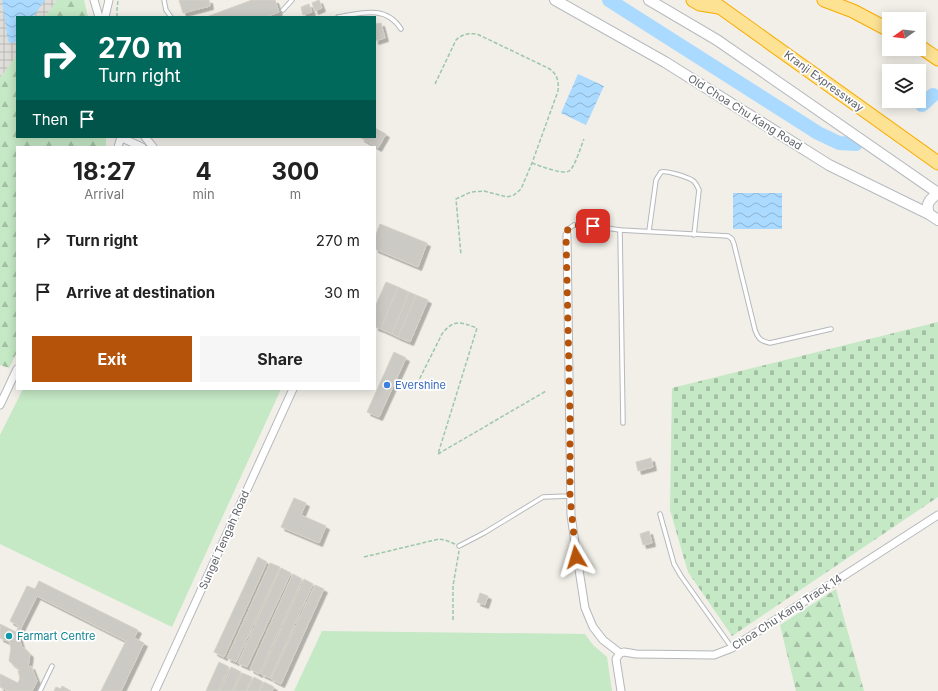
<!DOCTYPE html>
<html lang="en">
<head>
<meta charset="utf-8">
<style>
  :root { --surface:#fff; --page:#f6f6f6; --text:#222; --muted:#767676; --accent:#b45309 }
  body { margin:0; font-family:Inter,sans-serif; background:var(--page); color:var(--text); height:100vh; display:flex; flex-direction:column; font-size:15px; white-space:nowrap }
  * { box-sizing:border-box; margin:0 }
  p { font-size:13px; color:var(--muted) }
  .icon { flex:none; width:22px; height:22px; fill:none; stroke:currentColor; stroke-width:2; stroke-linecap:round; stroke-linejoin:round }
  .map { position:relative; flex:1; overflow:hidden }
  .details { position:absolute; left:16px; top:146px; width:360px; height:244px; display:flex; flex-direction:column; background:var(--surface); border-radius:0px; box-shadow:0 2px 10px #0003 }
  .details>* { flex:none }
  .hud { position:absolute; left:16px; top:16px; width:360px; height:122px; border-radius:0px; box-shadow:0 2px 10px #0003; background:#00695c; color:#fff; overflow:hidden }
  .needle { width:26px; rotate:256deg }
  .controls { position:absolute; left:882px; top:12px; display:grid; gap:8px }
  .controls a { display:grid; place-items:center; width:44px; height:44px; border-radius:0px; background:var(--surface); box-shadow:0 2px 10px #0003; font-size:20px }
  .pin { position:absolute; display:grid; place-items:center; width:34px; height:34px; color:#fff; margin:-17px; border-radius:8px; box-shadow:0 2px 6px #0006 }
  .me { position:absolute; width:44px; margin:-22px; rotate:353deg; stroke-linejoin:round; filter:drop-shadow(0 0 3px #0008) }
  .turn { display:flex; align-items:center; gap:14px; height:84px; padding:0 16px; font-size:18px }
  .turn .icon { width:52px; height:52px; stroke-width:2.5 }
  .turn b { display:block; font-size:28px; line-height:34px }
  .then { display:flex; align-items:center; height:38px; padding:0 16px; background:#0003; gap:8px; font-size:15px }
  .eta { display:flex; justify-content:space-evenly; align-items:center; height:68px; text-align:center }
  .eta b { font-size:24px; font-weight:700; line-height:28px }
  .button { display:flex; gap:8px; margin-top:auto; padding:8px 16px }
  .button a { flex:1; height:46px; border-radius:0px; background:var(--accent); color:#fff; font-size:16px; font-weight:700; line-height:46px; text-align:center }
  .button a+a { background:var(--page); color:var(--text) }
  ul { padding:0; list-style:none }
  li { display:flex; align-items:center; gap:12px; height:52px; padding:0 16px }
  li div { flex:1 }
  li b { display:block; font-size:15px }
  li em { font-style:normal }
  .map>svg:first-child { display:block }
</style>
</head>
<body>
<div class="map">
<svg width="938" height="691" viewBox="0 0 938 691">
  <defs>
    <pattern id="industrial-grid" width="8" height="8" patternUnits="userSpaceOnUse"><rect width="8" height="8" fill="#e0deda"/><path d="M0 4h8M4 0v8" fill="none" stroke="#b9b8b5"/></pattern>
    <pattern id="forest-firs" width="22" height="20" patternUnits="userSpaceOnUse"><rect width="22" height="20" fill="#c5e8c5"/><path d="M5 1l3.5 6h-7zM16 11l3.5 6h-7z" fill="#a3c0a4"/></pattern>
    <pattern id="cemetery-stones" width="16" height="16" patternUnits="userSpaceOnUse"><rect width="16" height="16" fill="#c5e8c5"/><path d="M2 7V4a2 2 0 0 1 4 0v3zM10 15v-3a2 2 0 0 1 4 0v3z" fill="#a3c0a4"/></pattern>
    <pattern id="water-waves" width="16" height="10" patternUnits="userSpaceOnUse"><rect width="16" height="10" fill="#aadaff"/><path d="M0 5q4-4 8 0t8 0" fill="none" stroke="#8eb4d2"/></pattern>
    <filter id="shadow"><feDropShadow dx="3.5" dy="3.5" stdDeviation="0" flood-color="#0004"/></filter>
  </defs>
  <rect width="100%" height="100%" fill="#f1efe8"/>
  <polygon fill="url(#industrial-grid)" points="0,0 57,0 45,17 17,17 17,55 0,78"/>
  <g fill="#c5e8c5">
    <polygon points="23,389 281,389 172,627 0,544 0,435"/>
    <polygon points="322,631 585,634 593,645 607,657 612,691 294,691"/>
  </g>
  <g fill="url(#forest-firs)">
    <polygon points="57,0 84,0 88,17 45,17"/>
    <polygon points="17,55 17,137 106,137 106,146 105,147 17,147 17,352 9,368 0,365 0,78"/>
    <polygon points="836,589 864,691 796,691 780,625"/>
  </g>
  <polygon fill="url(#cemetery-stones)" points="938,322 938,497 732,636 688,572 670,510 672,388"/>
  <g fill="url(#water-waves)">
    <polygon points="2,0 45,0 33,17 17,17 17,40 14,43 10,43 8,41"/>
    <polygon points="578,74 604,86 586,125 561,113"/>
    <rect x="733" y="193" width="49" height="36"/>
  </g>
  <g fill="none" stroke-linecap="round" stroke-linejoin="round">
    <g stroke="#aadaff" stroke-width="14">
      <polyline points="609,0 818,133 839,143 856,144"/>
      <polyline points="922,105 933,95"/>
    </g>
  </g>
  <g fill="#cccac5" stroke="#d6d1c6" filter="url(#shadow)">
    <polygon points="179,0 209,0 210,6 183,13"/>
    <polygon points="252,0 275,0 279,12 265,17 209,17 209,16"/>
    <polygon points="319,0 322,8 315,11 312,3"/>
    <polygon points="309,4 312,12 303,15 301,7"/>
    <polygon points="381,23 385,38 375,41 375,24"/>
    <polygon points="375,128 386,134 378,148 361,138 361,137 375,137"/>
    <polygon points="380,224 427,243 418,267 375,249 375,237"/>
    <polygon points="386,282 398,287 381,329 375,327 375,307"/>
    <polygon points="398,287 409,292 392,334 381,329"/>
    <polygon points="409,292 416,295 398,337 392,334"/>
    <polygon points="416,295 428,300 410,342 398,337"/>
    <polygon points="394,352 406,358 379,417 367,412"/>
    <polygon points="651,458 653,467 638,471 636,462"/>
    <polygon points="294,498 306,503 301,515 326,526 319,543 281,527"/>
    <polygon points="649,531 652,543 643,545 640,534"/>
    <polygon points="258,557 267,562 224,657 214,652"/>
    <polygon points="270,563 280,567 236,662 227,658"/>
    <polygon points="281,568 291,573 247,667 238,663"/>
    <polygon points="293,574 302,579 259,674 250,669"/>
    <polygon points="304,579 313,584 270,678 261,674"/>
    <polygon points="39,581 138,630 134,638 144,643 121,691 101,691 126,641 37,596 18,634 21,645 30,654 28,667 31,666 37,681 32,691 8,691 0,687 0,674 18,683 20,678 18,671 20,670 9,661 11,648 9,642 0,638 0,624 16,632 19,626 10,621 27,586 35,589"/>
    <polygon points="315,585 324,589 281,684 271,679"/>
    <polygon points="480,593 488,596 485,605 477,602"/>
    <polygon points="219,662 229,667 218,691 206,691"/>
    <polygon points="231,667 241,672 232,691 220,691"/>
    <polygon points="242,673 252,677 246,691 234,691"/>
    <polygon points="254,677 263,682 259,691 247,691"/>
    <polygon points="264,682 274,687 272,691 260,691"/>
    <polygon points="62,686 71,691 54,691 56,687 61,689"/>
  </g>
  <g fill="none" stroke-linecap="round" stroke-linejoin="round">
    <defs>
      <g id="lane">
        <polyline points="164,0 166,10 171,17"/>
        <polyline points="283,10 292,0"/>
        <path d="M338,17c24,-4 48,-12 63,12"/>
        <polyline points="620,230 623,423"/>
        <path d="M649,231l7,-51 5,-8c5,-2 26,5 31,8 4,2 5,6 7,10l-5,45"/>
        <path d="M567,235l1,-6 6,-4 5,-1 41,6 108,6 4,3 2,5 21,86c3,8 5,11 15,13l61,-14"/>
        <polyline points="660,514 674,564 681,576 732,648"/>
        <polyline points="459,546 484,533 543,497 570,496"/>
        <polyline points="40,691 52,666"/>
      </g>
      <g id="street">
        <polyline points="94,0 99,17"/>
        <polyline points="105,17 109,0"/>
        <polyline points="145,137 153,147"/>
        <polyline points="122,138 142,147"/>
        <polyline points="118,147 121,137"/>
        <polyline points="567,235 571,515 577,557 585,608 593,627 603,640 620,653 624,652 636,654 714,655 732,648 938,515"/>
        <polyline points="0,405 17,369"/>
        <polyline points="620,653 616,659 621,691"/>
        <polyline points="155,691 293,389"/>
      </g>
      <g id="secondary">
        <polyline points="555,0 665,62 829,165 929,214 938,220"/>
        <polyline points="649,0 717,40 938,193"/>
        <path d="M929,214c-4,-10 1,-15 9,-21"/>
      </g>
      <g id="highway">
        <polyline points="693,0 700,4 719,7"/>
        <polyline points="710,0 938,163"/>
        <polyline points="824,0 853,11 889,30"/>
        <polyline points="919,46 938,59"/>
      </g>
    </defs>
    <use href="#lane" stroke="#b5b8bc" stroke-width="5.5"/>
    <use href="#street" stroke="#b5b8bc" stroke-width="9"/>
    <use href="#secondary" stroke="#b6babf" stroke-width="12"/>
    <use href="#highway" stroke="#f9ab00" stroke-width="15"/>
    <g stroke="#9cc7a9" stroke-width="1.5" stroke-dasharray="4 2" stroke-linecap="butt">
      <polyline points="117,17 117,9 118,0"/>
      <path d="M435,84l21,-44c6,-6 13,-7 21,-6l71,34c9,5 11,13 10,23l-26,72 -11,26 -7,6 -7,2 -23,-6 -13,1 -15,7 5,56"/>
      <path d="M532,163c8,3 31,12 37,8 6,-4 12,-25 15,-32"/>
      <path d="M417,384l25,-50c11,-15 19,-12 35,-6l-39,126"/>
      <polyline points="438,454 546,391"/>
      <polyline points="364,557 439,539 445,540 455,544"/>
      <polyline points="453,620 453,586 459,551"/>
    </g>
    <use href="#lane" stroke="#fff" stroke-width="3.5"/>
    <use href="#street" stroke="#fff" stroke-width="7"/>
    <use href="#secondary" stroke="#fff" stroke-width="10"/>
    <use href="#highway" stroke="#fde293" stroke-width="13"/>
  </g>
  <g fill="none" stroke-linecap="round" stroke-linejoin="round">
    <polyline stroke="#b45309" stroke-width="7" stroke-dasharray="0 12.6" points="576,557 570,496 570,417 566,235 568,229 574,225 593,226"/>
  </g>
  <circle fill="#3f7fe0" stroke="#fff" stroke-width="1.5" cx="387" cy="385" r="4"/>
  <circle fill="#0f9aa8" stroke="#fff" stroke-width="1.5" cx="9" cy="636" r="4"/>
  <g text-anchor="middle" stroke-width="3.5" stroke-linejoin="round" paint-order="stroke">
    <g font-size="11" fill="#5f6368" stroke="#fff">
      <text transform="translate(824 81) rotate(36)" y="4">Kranji Expressway</text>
      <text transform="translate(745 112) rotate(32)" y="4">Old Choa Chu Kang Road</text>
      <text transform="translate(224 540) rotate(-66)" y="4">Sungei Tengah Road</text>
      <text transform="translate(787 612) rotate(-33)" y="4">Choa Chu Kang Track 14</text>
    </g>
    <g font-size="11" fill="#366cbe" stroke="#fff" text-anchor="start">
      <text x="395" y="389">Evershine</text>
    </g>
    <g font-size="11" fill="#0d838f" stroke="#fff" text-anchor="start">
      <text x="17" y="640">Farmart Centre</text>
    </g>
  </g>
</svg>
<div class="controls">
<a><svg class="needle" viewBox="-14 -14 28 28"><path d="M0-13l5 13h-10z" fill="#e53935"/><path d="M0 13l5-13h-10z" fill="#767676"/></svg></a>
<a><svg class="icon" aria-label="layers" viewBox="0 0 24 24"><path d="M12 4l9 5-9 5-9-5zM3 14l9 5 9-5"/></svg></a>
</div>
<div class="pin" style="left:593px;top:226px;background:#d93025"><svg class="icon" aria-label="arrive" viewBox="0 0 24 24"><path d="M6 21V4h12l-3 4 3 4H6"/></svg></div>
<svg class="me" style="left:576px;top:557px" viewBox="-20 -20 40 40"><path d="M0-17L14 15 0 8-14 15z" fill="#b45309" stroke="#fff" stroke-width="4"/></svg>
<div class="hud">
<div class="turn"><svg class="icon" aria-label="right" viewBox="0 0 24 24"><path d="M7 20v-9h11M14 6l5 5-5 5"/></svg><div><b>270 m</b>Turn right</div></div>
<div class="then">Then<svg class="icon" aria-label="arrive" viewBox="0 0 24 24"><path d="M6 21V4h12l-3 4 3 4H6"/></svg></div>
</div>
<section class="details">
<div class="eta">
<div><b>18:27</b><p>Arrival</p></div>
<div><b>4</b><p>min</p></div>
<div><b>300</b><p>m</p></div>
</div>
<ul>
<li><svg class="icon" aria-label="right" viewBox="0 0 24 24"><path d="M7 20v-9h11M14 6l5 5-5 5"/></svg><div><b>Turn right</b></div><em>270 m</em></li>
<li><svg class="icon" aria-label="arrive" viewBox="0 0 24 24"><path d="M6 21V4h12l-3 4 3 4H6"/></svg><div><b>Arrive at destination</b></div><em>30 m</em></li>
</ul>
<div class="button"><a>Exit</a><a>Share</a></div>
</section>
</div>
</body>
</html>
